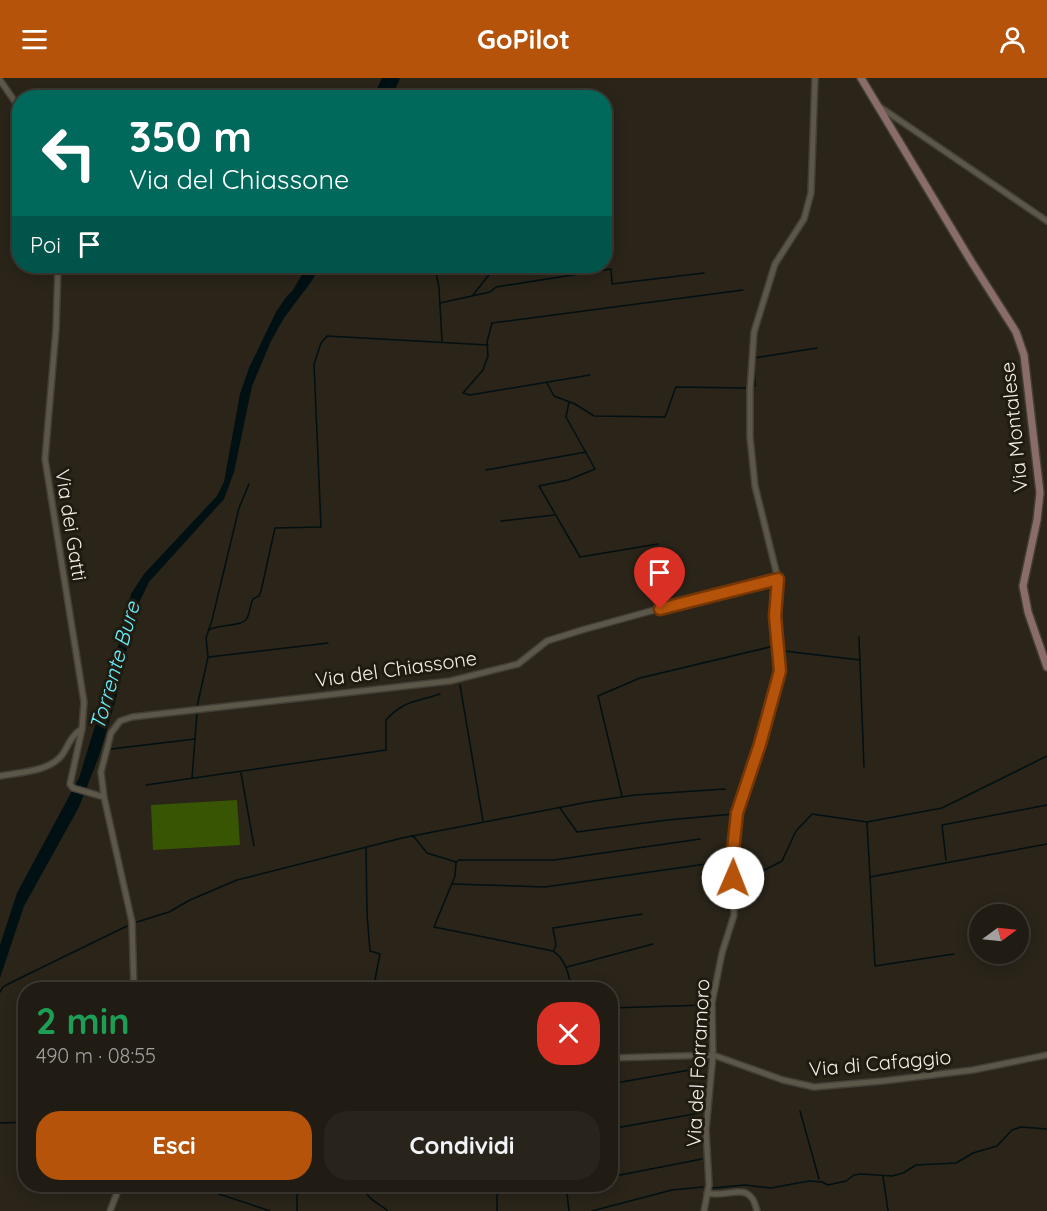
<!DOCTYPE html>
<html lang="it">
<head>
<meta charset="utf-8">
<style>
  :root { --surface:#201b13; --page:#28241c; --text:#f1f3f6; --muted:#a2a1a0; --line:#3d3933; --accent:#b45309 }
  body { margin:0; font-family:Quicksand,sans-serif; background:var(--page); color:var(--text); height:100vh; display:flex; flex-direction:column; font-size:22px; white-space:nowrap }
  * { box-sizing:border-box; margin:0 }
  p { font-size:20px; color:var(--muted) }
  .icon { flex:none; width:33px; height:33px; fill:none; stroke:currentColor; stroke-width:2; stroke-linecap:round; stroke-linejoin:round }
  .map { position:relative; flex:1; overflow:hidden }
  .side { position:absolute; left:18px; top:904px; width:600px; height:210px; display:flex; flex-direction:column; background:var(--surface); border-radius:24px; box-shadow:0 3px 15px #0003,0 0 0 2px var(--line) }
  .side>* { flex:none }
  .hud { position:absolute; left:12px; top:12px; width:600px; height:183px; border-radius:24px; box-shadow:0 3px 15px #0003,0 0 0 2px var(--line); background:#00695c; color:#fff; overflow:hidden }
  .needle { width:39px; rotate:75deg }
  .fabs { position:absolute; left:969px; top:826px; display:grid; gap:12px }
  .fabs a { display:grid; place-items:center; width:60px; height:60px; border-radius:50%; background:var(--surface); box-shadow:0 3px 15px #0003,0 0 0 2px var(--line); font-size:30px }
  .pin { position:absolute; display:grid; place-items:center; width:51px; height:51px; color:#fff; margin:-62px -26px; border-radius:50% 50% 50% 0; rotate:-45deg; box-shadow:0 0 6px #0007 }
  .pin .icon { rotate:45deg }
  .me { position:absolute; width:66px; margin:-33px; rotate:1deg; stroke-linejoin:round; filter:drop-shadow(0 0 4px #0008) }
  .turn { display:flex; align-items:center; gap:21px; height:126px; padding:0 18px; font-size:27px }
  .turn .icon { width:78px; height:78px; stroke-width:2.5 }
  .turn b { display:block; font-size:42px; line-height:51px }
  .then { display:flex; align-items:center; height:57px; padding:0 18px; background:#0003; gap:12px; font-size:22px }
  .round { display:grid; place-items:center; flex:none; width:63px; height:63px; border-radius:24px; background:var(--page) }
  .head { display:flex; align-items:center; justify-content:space-between; height:102px; padding:0 18px }
  h1 { font-size:36px; font-weight:700; line-height:45px; color:#1e9e55 }
  .action { display:flex; gap:12px; margin-top:auto; padding:12px 18px }
  .action a { flex:1; height:69px; border-radius:24px; background:var(--accent); color:#fff; font-size:24px; font-weight:700; line-height:69px; text-align:center }
  .action a+a { background:var(--page); color:var(--text) }
  header { display:flex; justify-content:space-between; align-items:center; height:78px; padding:0 18px; background:var(--accent); color:#fff; font-size:27px; font-weight:700 }
  .map>svg:first-child { display:block }
</style>
</head>
<body>
<header><svg class="icon" aria-label="menu" viewBox="0 0 24 24"><path d="M4 6h16M4 12h16M4 18h16"/></svg>GoPilot<svg class="icon" aria-label="person" viewBox="0 0 24 24"><circle cx="12" cy="8" r="4"/><path d="M4 21q1-7 8-7t8 7"/></svg></header>
<div class="map">
<svg width="1047" height="1133" viewBox="0 0 1047 1133">
  <rect width="100%" height="100%" fill="#2a2419"/>
  <polygon fill="#375502" points="237,722 240,767 153,772 151,727"/>
  <g fill="#011012">
    <polygon points="382,0 400,0 392,19 373,19"/>
    <polygon points="307,188 320,188 311,204 284,240 271,263 252,308 234,394 224,421 149,504 135,533 116,621 99,678 79,729 24,828 0,900 0,867 17,815 79,700 112,593 131,516 144,496 217,418 224,404 240,316 249,290 276,234 287,218 293,212"/>
  </g>
  <g fill="none" stroke-linecap="round" stroke-linejoin="round">
    <g stroke="#011012" stroke-width="1.5">
      <polyline points="435,188 439,210 442,263"/>
      <polyline points="473,217 496,188"/>
      <polyline points="440,225 490,214 496,209 611,191 612,206 704,195"/>
      <polyline points="754,280 817,270"/>
      <polyline points="590,297 470,317 463,315 483,292 488,278 487,264 492,245 743,212"/>
      <polyline points="547,305 554,318 575,326 594,338 665,339 676,309 746,310 755,308 754,287"/>
      <polyline points="569,324 566,339 595,391 568,402 539,408 580,479 658,466"/>
      <polyline points="486,392 586,374"/>
      <polyline points="501,443 554,437"/>
      <path d="M209,552c9,-6 34,-3 38,-12 3,-5 3,-13 6,-19l6,-3 2,-5 14,-63 46,-1 -7,-163 7,-21 6,-7 161,9"/>
      <polyline points="859,559 864,689"/>
      <polyline points="781,572 784,573 860,582"/>
      <polyline points="209,579 328,565"/>
      <polyline points="460,607 483,743"/>
      <polyline points="197,629 208,579 206,560 212,542 239,430 249,406"/>
      <polyline points="111,671 195,661"/>
      <polyline points="241,695 254,768"/>
      <polyline points="192,700 197,635"/>
      <path d="M146,707l240,-35v-30c18,-20 31,-18 54,-26"/>
      <polyline points="622,718 598,618 640,600 774,568"/>
      <polyline points="560,730 577,754 667,742 734,736"/>
      <polyline points="867,745 875,888 954,876"/>
      <polyline points="411,758 414,759 427,775 456,784"/>
      <polyline points="366,770 367,836 370,873 380,876 373,912"/>
      <polyline points="946,782 942,747 1047,727"/>
      <polyline points="456,784 459,782 554,782 700,761"/>
      <path d="M456,785l-1,13 -21,51 119,24c13,8 16,25 19,39"/>
      <polyline points="870,799 1047,766"/>
      <polyline points="736,801 753,798 782,783 796,753 812,736 867,744 942,730 1047,678"/>
      <polyline points="452,806 545,809 727,783 730,784"/>
      <polyline points="137,844 169,834 190,822 237,802 402,760 588,724 635,717 725,711"/>
      <polyline points="554,872 556,867 553,850 642,836"/>
      <polyline points="567,889 653,866"/>
      <polyline points="0,914 3,909 12,904 127,848"/>
      <polyline points="610,930 706,927"/>
      <polyline points="610,1006 701,990"/>
      <polyline points="800,1033 819,1101"/>
      <polyline points="0,1045 26,1044"/>
      <polyline points="610,1051 700,1035"/>
      <polyline points="883,1098 888,1133"/>
      <polyline points="610,1099 702,1081"/>
      <polyline points="192,1107 270,1133"/>
      <polyline points="297,1107 297,1133"/>
      <path d="M363,1107c2,13 15,18 25,26"/>
      <polyline points="566,1107 569,1133"/>
      <polyline points="712,1110 745,1107 771,1110 809,1103 822,1104 828,1107 846,1103 854,1097 861,1096 892,1098 903,1095 916,1087 956,1085 973,1075 997,1068 1012,1052 1021,1049 1047,1051"/>
      <polyline points="497,1133 497,1107"/>
      <polyline points="592,1133 672,1112 703,1109"/>
    </g>
    <defs>
      <g id="street">
        <polyline points="0,2 20,31"/>
        <polyline points="880,29 1047,143"/>
        <polyline points="58,188 56,251 45,381 84,624 82,651 70,706 73,710 104,719 132,844 134,912"/>
        <path d="M0,698c19,-4 49,-4 62,-21 7,-10 9,-20 20,-26"/>
        <polyline points="104,719 101,694 111,655 120,643 132,639 450,603 518,586 547,563 582,552 698,520 778,501"/>
        <polyline points="610,980 713,977 783,1002 814,1009 883,1003 973,992 1047,977"/>
        <path d="M707,1115c22,6 43,-15 50,18"/>
        <polyline points="110,1133 117,1115 116,1107"/>
        <polyline points="704,1133 709,1107 706,1052 713,977 712,925 722,875 734,837 732,782 737,735 761,666 780,593 775,538 778,501 755,408 750,359 750,312 754,254 775,186 804,141 811,115 815,0"/>
      </g>
      <polyline id="secondary" points="861,0 971,183 1016,254 1024,277 1040,415 1037,442 1023,508 1028,534 1047,589"/>
    </defs>
    <use href="#street" stroke="#443f36" stroke-width="8"/>
    <use href="#secondary" stroke="#443f36" stroke-width="10"/>
    <use href="#street" stroke="#5d574a" stroke-width="5"/>
    <use href="#secondary" stroke="#8a6c6a" stroke-width="7"/>
  </g>
  <g fill="none" stroke-linecap="round" stroke-linejoin="round">
    <defs>
      <polyline id="route" points="660,531 778,501 775,538 780,593 760,666 737,735 732,782 733,800"/>
    </defs>
    <use href="#route" stroke="#753606" stroke-width="15"/>
    <use href="#route" stroke="#b45309" stroke-width="10"/>
  </g>
  <g text-anchor="middle" stroke-width="6" stroke-linejoin="round" paint-order="stroke">
    <g font-size="20" fill="#f4f0e9" stroke="#201b10">
      <text transform="translate(1014 349) rotate(-96)" y="7">Via Montalese</text>
      <text transform="translate(71 447) rotate(81)" y="7">Via dei Gatti</text>
      <text transform="translate(396 591) rotate(-8)" y="7">Via del Chiassone</text>
      <text transform="translate(698 985) rotate(-87)" y="7">Via del Forramoro</text>
      <text transform="translate(880 985) rotate(-5)" y="7">Via di Cafaggio</text>
    </g>
    <g font-size="21" font-style="italic" fill="#67f1fd" stroke="#201b10">
      <text transform="translate(115 588) rotate(-74)" y="7">Torrente Bure</text>
    </g>
  </g>
</svg>
<div class="fabs">
<a><svg class="needle" viewBox="-14 -14 28 28"><path d="M0-13l5 13h-10z" fill="#e53935"/><path d="M0 13l5-13h-10z" fill="#a2a1a0"/></svg></a>
</div>
<div class="pin" style="left:660px;top:531px;background:#d93025"><svg class="icon" aria-label="arrive" viewBox="0 0 24 24"><path d="M6 21V4h12l-3 4 3 4H6"/></svg></div>
<svg class="me" style="left:733px;top:800px" viewBox="-20 -20 40 40"><circle r="19" fill="#fff"/><path d="M0-13L10 11 0 6-10 11z" fill="#b45309"/></svg>
<div class="hud">
<div class="turn"><svg class="icon" aria-label="left" viewBox="0 0 24 24"><path d="M17 20v-9H6M10 6l-5 5 5 5"/></svg><div><b>350 m</b>Via del Chiassone</div></div>
<div class="then">Poi<svg class="icon" aria-label="arrive" viewBox="0 0 24 24"><path d="M6 21V4h12l-3 4 3 4H6"/></svg></div>
</div>
<section class="side">
<div class="head"><div><h1>2 min</h1><p>490 m · 08:55</p></div><a class="round" style="background:#d93025;color:#fff"><svg class="icon" aria-label="close" viewBox="0 0 24 24"><path d="M6 6l12 12M18 6L6 18"/></svg></a></div>
<div class="action"><a>Esci</a><a>Condividi</a></div>
</section>
</div>
</body>
</html>
